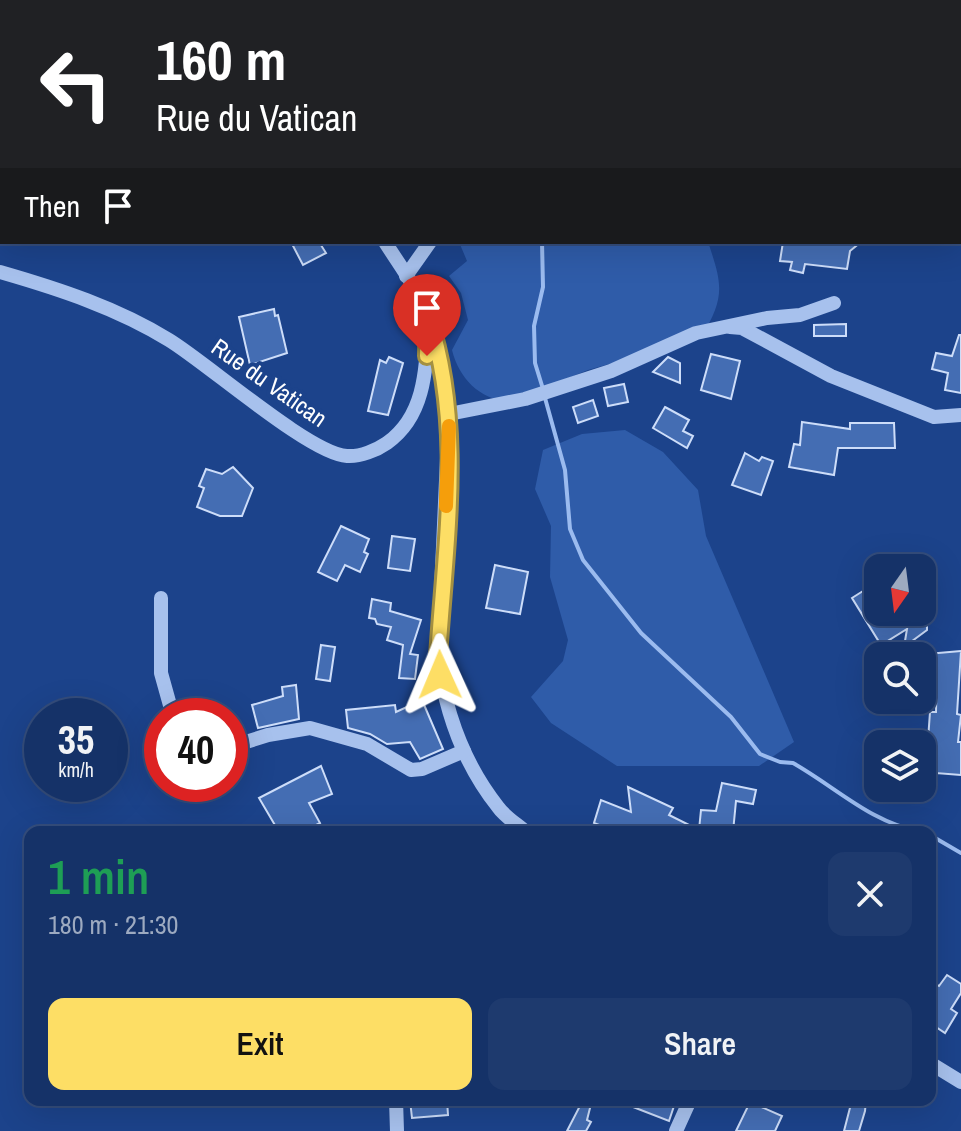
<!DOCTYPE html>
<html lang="en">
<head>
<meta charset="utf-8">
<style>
  :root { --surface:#153268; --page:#1e3a6e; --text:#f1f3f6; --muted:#9daac0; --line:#344d7c; --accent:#fdde65 }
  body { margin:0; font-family:"Archivo Narrow",sans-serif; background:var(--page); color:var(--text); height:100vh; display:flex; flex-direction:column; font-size:30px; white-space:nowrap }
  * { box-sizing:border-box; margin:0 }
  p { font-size:26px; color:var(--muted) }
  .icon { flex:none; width:44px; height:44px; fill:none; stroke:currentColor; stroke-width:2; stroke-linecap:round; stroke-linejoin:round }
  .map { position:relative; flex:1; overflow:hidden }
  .sheet { position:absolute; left:24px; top:826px; width:912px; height:280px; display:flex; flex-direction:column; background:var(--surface); border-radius:16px; box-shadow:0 8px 32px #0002,0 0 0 2px var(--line) }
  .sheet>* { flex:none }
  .banner { position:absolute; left:0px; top:0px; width:962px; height:244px; box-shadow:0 8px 32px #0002,0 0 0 2px var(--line); background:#202124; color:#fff; overflow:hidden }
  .needle { width:52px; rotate:194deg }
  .fabs { position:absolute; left:864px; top:554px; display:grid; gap:16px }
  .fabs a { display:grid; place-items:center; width:72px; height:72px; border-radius:16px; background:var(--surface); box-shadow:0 8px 32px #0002,0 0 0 2px var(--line); font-size:40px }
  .speed { position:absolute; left:24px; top:698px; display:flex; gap:16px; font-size:40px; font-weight:700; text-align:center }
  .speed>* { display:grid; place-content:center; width:104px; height:104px; border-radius:50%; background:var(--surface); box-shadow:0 8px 32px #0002,0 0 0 2px var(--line); line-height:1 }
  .speed small { font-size:20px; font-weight:400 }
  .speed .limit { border:12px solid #d22; background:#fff; color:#111 }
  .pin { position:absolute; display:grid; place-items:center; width:68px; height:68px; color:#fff; margin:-82px -34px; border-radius:50% 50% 50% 0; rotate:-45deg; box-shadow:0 0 8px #0007 }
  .pin .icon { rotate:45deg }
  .me { position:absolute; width:88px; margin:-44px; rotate:359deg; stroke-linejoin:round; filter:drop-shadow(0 0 6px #0008) }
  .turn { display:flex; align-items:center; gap:28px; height:168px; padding:0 24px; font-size:36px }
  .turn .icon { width:104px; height:104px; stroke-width:2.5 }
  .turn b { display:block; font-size:56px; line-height:68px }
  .then { display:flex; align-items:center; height:76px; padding:0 24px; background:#0003; gap:16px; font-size:30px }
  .round { display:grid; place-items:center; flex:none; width:84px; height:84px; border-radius:16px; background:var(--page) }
  .headline { display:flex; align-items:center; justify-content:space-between; height:136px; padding:0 24px }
  h1 { font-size:48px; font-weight:600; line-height:60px; color:#1e9e55 }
  .primary-button { display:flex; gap:16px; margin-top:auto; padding:16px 24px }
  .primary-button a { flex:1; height:92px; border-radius:16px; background:var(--accent); color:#111; font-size:32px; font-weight:600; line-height:92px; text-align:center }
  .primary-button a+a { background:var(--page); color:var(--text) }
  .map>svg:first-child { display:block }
</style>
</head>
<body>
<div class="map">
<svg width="961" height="1131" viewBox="0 0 961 1131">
  <rect width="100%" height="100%" fill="#1c438b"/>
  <g fill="#2f5ca9">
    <path d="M459,242h249c15,44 17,55 -7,96l-113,32 -79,32c-30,-3 -50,-24 -57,-52l16,-30 -7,-27 -12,-17 18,-15z"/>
    <polygon points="625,430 663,452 698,490 706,536 794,742 759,766 617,766 551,723 531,697 563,661 568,640 550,577 551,526 535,489 543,450 582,434"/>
  </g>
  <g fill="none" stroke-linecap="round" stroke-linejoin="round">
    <g stroke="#9bbbef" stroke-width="4">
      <polyline points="542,242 543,287 534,326 535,363 543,389"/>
      <path d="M545,398l20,72 5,59 13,31 58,73 90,84 29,37 20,8 13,1c44,25 77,59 128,69"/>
      <polyline points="930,835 961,853"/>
    </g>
  </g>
  <g fill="#446db3" stroke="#cdddf9" stroke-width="2">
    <polygon points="291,242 319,242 326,253 303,265"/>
    <polygon points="783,242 861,242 850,251 847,269 805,264 803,273 790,270 792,262 780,261"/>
    <polygon points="274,309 275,316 278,315 287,353 250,365 239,317"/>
    <polygon points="846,324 846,336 814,336 814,325"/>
    <polygon points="959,335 961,335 961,393 945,390 948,373 932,369 936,353 952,356"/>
    <polygon points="711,354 740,361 731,399 701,390"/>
    <polygon points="389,357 403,363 388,415 368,411 380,360 386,363"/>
    <polygon points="668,357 680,363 680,383 653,372"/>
    <polygon points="624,384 628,402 608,406 604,388"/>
    <polygon points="593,400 598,416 578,423 573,407"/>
    <polygon points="665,407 689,420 683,431 693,436 687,448 653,428"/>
    <polygon points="802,422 850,429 850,423 894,423 895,448 838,448 834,475 789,467 794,444 800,445"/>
    <polygon points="745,453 759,461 762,457 773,461 761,495 732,485"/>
    <polygon points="233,467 253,488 242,516 220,516 197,507 204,488 199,486 206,469 222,474"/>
    <polygon points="341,526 369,539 364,552 368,554 360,572 345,565 337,581 318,572"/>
    <polygon points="392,536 415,539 410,571 388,568"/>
    <polygon points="495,565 528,572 520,614 486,608"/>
    <polygon points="863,591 868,598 878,592 878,612 927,612 927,630 904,647 907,629 881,645 852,598"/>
    <polygon points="372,599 391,603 390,611 421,620 410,654 418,655 415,679 399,678 403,645 387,640 391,627 377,624 375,619 369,618"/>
    <polygon points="321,645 335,647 330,681 316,679"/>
    <polygon points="961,651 957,714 961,715 958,742 961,742 961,775 936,773 933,788 922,785 922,739 928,740 930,712 936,712 937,666 922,663 922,656 904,656"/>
    <polygon points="296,685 299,719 258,728 252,705 283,696 282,687"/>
    <polygon points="422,700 443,749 420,759 410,742 387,744 370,734 348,728 346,710 395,705 396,712"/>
    <polygon points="321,766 332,794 309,803 320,823 303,832 279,832 259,798"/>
    <polygon points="722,783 756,790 753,804 736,801 733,832 617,832 594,823 601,800 631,812 628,787 673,808 669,815 699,830 701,810 716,811"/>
    <polygon points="947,975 961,984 961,993 951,1009 957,1013 945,1033 930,1023 930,980 939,986"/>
    <polygon points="410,1100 447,1100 448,1115 412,1118"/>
    <polygon points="583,1100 592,1100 587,1120 591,1122 586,1131 567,1131"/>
    <polygon points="615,1100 656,1100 674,1106 669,1121"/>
    <polygon points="852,1100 866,1100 865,1111 859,1131 844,1131"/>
    <polygon points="750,1102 782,1116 775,1131 736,1131"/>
  </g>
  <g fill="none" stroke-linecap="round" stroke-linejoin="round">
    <g stroke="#a7c1ed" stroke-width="14">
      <polyline points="259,0 259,2"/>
      <path d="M385,242c10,16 21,31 30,47 22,38 30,81 34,125l-11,243c7,54 26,107 60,150 7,10 19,17 28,25"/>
      <path d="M0,272c59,17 117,36 169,68 38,23 141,114 178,116 13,1 30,-6 40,-13 38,-27 39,-73 41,-116"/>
      <polyline points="406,276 430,242"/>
      <polyline points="730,327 742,328 831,376 934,417 961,415"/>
      <polyline points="449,414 525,399 611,371 696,333 767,318 800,315 834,303"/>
      <polyline points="161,598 161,673 173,716"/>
      <polyline points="230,747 268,735 310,728 367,744 411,770 422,769 464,751"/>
      <polyline points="930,1063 961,1082"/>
      <polyline points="396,1100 397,1131"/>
      <polyline points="676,1131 690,1100"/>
    </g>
  </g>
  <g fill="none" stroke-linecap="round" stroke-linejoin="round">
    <defs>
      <path id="route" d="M427,356l1,-40c37,109 17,229 10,341l2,18"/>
    </defs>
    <use href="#route" stroke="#a49042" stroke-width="20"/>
    <use href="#route" stroke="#fdde65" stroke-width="14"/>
    <polyline stroke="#f59e0b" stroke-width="14" points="446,506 449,426"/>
  </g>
  <g text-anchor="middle" stroke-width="8" stroke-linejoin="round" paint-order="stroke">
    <g font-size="24" fill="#fff" stroke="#1c438b">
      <text transform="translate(269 383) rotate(35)" y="8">Rue du Vatican</text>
    </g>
  </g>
</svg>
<div class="fabs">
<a><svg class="needle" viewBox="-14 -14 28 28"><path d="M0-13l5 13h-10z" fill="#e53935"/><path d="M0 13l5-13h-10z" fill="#9daac0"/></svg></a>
<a><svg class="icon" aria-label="search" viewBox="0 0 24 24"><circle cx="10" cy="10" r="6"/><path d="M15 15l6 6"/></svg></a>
<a><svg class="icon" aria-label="layers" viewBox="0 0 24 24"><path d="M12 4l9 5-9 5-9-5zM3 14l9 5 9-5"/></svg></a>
</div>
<div class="speed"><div>35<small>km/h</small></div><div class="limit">40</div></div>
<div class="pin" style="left:427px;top:356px;background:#d93025"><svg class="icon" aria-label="arrive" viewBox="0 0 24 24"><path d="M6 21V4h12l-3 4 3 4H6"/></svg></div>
<svg class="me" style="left:440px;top:675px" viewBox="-20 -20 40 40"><path d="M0-17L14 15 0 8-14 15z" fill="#fdde65" stroke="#fff" stroke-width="4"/></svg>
<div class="banner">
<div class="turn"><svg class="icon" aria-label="left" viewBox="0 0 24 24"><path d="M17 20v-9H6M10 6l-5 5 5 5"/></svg><div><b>160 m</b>Rue du Vatican</div></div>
<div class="then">Then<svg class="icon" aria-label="arrive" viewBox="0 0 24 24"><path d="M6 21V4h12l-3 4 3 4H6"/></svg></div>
</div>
<section class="sheet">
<div class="headline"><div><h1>1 min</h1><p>180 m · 21:30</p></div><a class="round"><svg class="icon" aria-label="close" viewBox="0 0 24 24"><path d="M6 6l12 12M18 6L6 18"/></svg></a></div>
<div class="primary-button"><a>Exit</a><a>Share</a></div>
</section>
</div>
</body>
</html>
